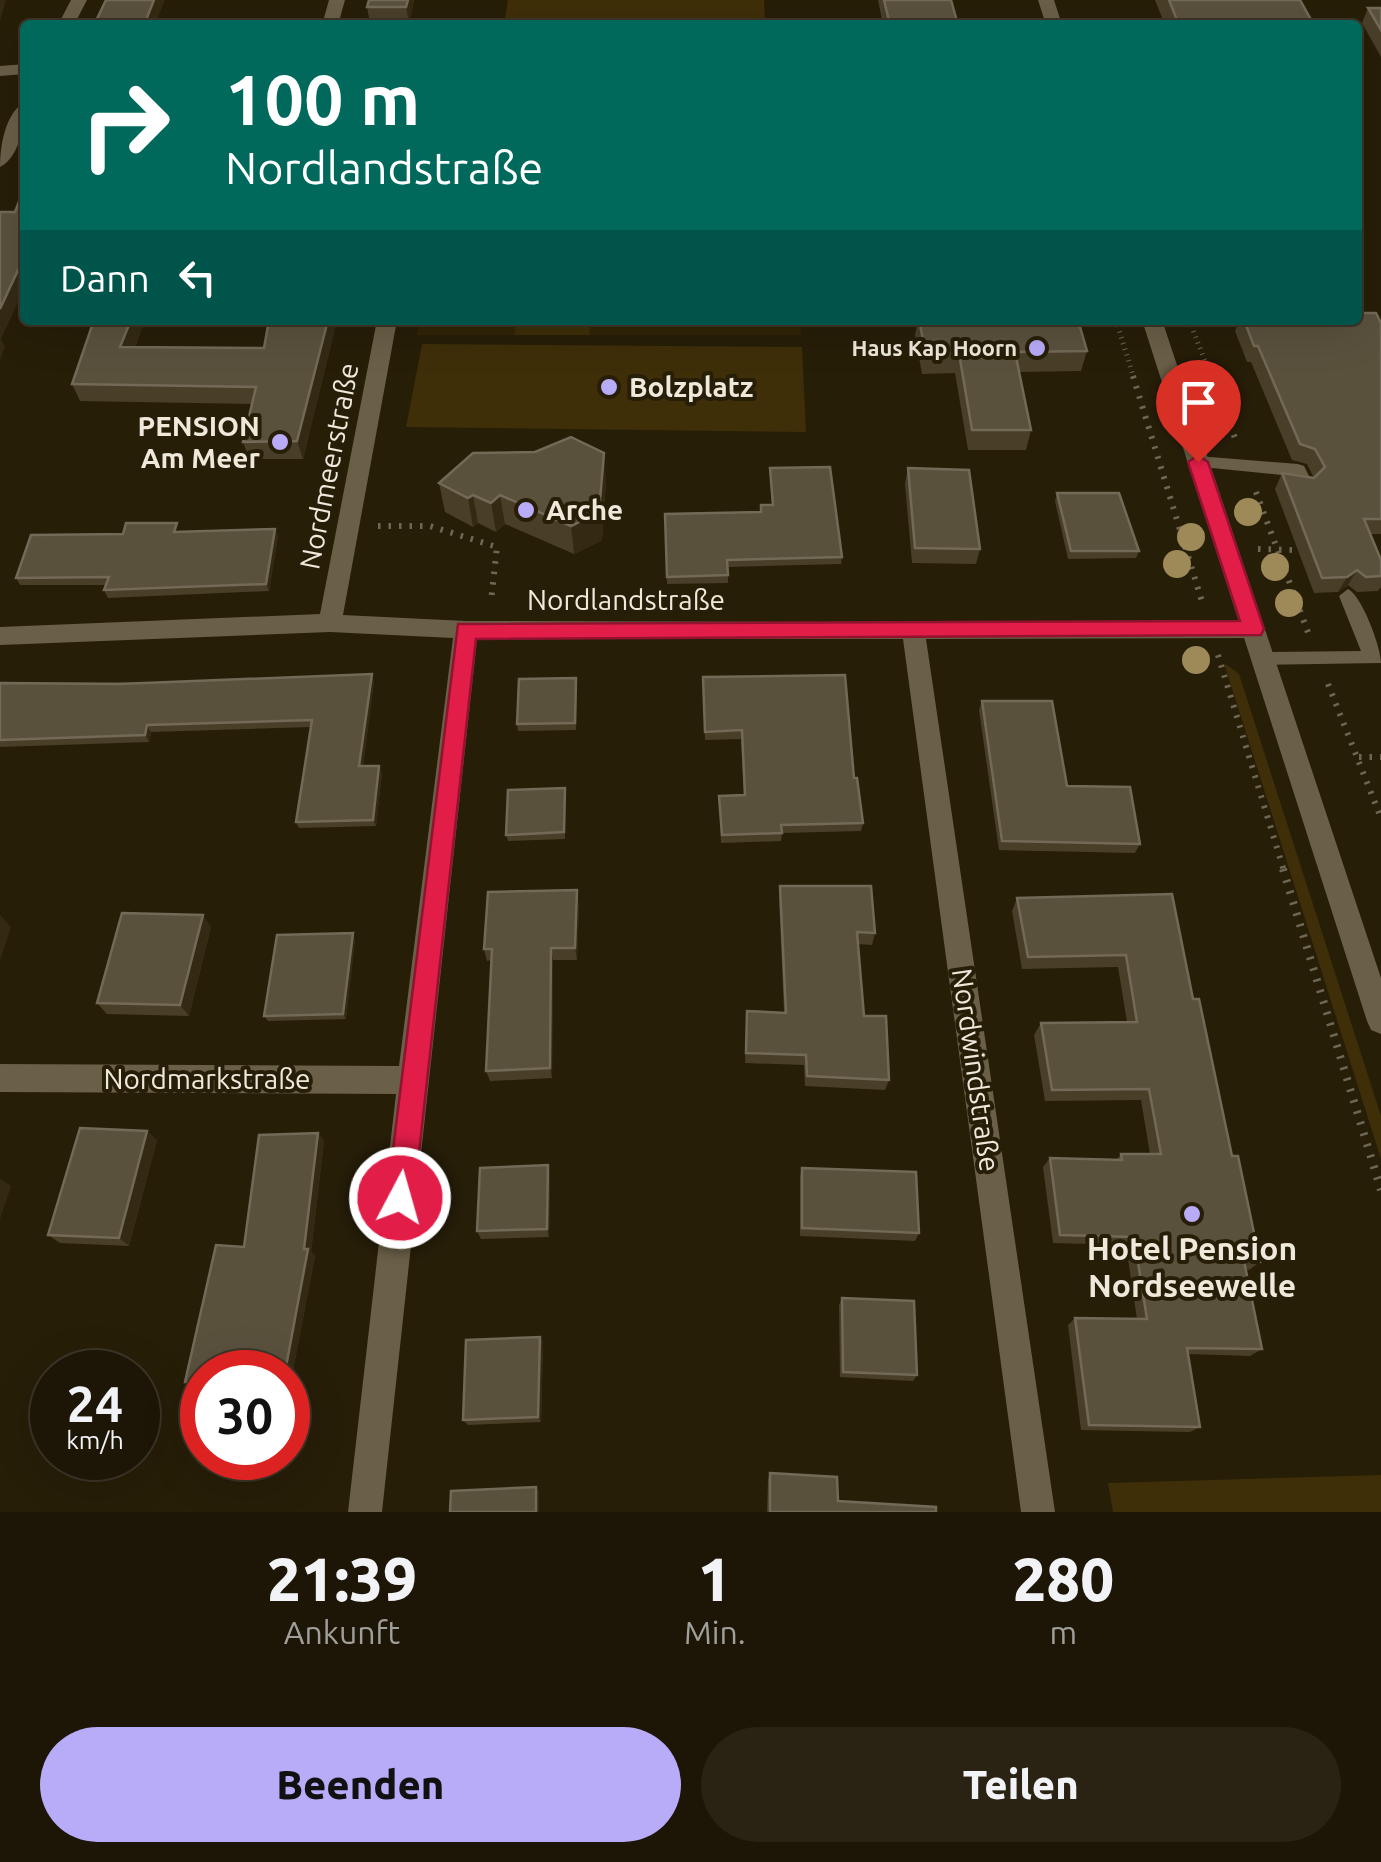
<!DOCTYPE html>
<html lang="de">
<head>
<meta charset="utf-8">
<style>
  :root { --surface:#1d1606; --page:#2a2314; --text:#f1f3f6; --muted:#a09f9b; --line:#3b3528; --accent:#b8abf7 }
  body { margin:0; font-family:Ubuntu,sans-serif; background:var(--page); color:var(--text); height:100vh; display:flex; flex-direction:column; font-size:38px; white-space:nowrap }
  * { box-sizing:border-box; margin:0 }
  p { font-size:32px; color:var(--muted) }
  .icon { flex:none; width:55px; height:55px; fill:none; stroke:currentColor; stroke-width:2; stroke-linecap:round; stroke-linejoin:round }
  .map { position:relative; height:1512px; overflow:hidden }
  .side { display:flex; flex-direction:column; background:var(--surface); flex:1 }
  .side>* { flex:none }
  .top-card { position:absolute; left:20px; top:20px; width:1342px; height:305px; border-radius:10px; box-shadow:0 10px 40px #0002,0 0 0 2px var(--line); background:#00695c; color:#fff; overflow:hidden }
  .speed { position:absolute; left:30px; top:1350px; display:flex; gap:20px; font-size:50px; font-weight:700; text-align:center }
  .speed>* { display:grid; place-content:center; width:130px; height:130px; border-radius:50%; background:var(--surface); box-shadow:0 10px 40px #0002,0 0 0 2px var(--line); line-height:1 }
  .speed small { font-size:25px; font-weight:400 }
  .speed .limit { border:15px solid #d22; background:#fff; color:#111 }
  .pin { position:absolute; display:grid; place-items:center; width:85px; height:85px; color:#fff; margin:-102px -42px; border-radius:50% 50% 50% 0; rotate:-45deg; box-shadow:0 0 10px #0007 }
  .pin .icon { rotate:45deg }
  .me { position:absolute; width:110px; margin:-55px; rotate:6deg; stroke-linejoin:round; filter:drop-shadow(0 0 8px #0008) }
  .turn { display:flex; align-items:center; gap:35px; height:210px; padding:0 40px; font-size:45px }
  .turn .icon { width:130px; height:130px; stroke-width:2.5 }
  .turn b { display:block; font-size:70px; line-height:85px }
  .then { display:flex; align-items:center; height:95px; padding:0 40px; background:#0003; gap:20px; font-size:38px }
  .eta { display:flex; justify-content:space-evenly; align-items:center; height:170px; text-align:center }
  .eta b { font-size:60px; font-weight:800; line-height:70px }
  .action { display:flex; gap:20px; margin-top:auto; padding:20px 40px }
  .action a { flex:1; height:115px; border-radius:60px; background:var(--accent); color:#111; font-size:40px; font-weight:800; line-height:115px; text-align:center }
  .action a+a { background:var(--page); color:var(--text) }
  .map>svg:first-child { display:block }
</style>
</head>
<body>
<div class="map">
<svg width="1381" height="1512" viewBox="0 0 1381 1512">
  <rect width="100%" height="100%" fill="#271e08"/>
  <polygon fill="#312506" points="420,320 800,320 801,335 417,335"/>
  <g fill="#3e2f09">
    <polygon points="508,0 764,0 765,25 504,25"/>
    <polygon points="517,320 589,320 590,335 514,335"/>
    <polygon points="422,344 802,347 806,432 406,427"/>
    <polygon points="1224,663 1239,674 1381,1116 1381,1159"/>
    <polygon points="1381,1475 1381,1512 1113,1512 1108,1483"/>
  </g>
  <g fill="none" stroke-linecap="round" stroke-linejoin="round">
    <g stroke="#6f6754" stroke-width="5" stroke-dasharray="1 5" stroke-linecap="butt">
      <polyline points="1116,320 1134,379"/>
      <polyline points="1189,320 1212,379"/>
    </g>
    <g stroke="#6f6754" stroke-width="6" stroke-dasharray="2.5 8" stroke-linecap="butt">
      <polyline points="1133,376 1203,605"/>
      <polyline points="1211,376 1235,438"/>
      <polyline points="1256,492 1309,635"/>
      <polyline points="378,526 430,526 497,547 491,601"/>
      <polyline points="1258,549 1294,550"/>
      <polyline points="1218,655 1284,871"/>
      <polyline points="1328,684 1381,818"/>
      <polyline points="1359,757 1381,757"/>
    </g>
    <polyline stroke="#6f6754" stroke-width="8" stroke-dasharray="2.5 9" stroke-linecap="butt" points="1283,869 1381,1190"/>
    <g fill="#6a5f47" fill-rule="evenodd">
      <polygon points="1198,456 1298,464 1304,466 1313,484 1304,490 1298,488 1292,476 1192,466 1189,462"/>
      <path d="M1348,589c14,7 33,58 33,74l-125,2 -3,-5 10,-8 98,-1 -22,-55z"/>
    </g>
    <g fill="#6a5f47" fill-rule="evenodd">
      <polygon points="71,0 87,0 74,25 58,25"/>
      <polygon points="329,0 345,0 338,25 322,25"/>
      <polygon points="25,64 25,74 0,76 0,66"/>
      <path d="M25,102c0,21 -5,55 -25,65 0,-21 5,-54 25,-65z"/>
      <polygon points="377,320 397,320 343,615 466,621 1261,623 1265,629 1253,638 926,639 1055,1512 1021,1512 903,639 477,639 382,1512 348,1512 396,1094 0,1092 0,1064 399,1066 453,638 330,632 0,645 0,627 320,614"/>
    </g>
    <g fill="#6a5f47" fill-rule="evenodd">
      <polygon points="1038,0 1054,0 1062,25 1046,25"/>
      <polygon points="1142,320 1162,320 1381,978 1381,1034 1371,1030 1367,1021"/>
    </g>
  </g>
  <g fill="#9e8958">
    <circle cx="1248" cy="512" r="14"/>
    <circle cx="1191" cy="537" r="14"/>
    <circle cx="1177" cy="564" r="14"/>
    <circle cx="1275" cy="567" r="14"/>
    <circle cx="1289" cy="603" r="14"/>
    <circle cx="1196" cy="660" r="14"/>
  </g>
  <g fill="#493f29">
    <polygon points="414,0 409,23 370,23 367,7"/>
    <polygon points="878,0 951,0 958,25 883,25"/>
    <polygon points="1155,0 1300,0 1314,25 1165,25"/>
    <polygon points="1368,8 1381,8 1381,57 1362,23"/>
    <polygon points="94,320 145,320 135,347 264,348 269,320 337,320 303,459 249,459 243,442 252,404 80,401 72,384"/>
    <rect x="660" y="320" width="46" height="2"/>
    <polygon points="918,320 1078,320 1087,351 1081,371 1019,372 1031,430 1026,450 968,450 955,373 922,374 915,335"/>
    <polygon points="1238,320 1358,320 1381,323 1381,534 1370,534 1381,560 1381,587 1378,591 1357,592 1348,585 1338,592 1314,593 1275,489 1282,473 1314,478 1307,464 1292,460 1251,362 1247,362 1235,331 1239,322"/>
    <polygon points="770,468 842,557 841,564 728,567 728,583 667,584 665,514 760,512 761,505 772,505"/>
    <polygon points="908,468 980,549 976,564 912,563 905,484"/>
    <polygon points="606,481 602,540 574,554 505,524 496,532 478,523 473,527 445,512 439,483"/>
    <polygon points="1057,493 1139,551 1136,558 1068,559 1055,501"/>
    <polygon points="180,531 278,536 269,591 108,598 104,590 106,585 20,585 16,578 123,534"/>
    <polygon points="703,677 854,778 863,823 861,831 782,833 781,841 721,843 719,796 744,795 741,739 705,740"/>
    <polygon points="374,681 363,766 382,773 376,826 299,828 296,822 311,727 151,732 149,742 0,747 0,683"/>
    <polygon points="577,685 576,730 518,731 517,724"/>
    <polygon points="982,701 1067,786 1140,844 1135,853 999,850 979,710"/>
    <polygon points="565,788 565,839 508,841 506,835"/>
    <polygon points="780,886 875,933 872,945 858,944 864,1016 889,1080 885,1090 805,1086 804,1065 745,1063 746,1022 784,1013 779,898"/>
    <polygon points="1172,894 1193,999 1232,1156 1260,1262 1249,1270 1246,1269 1262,1349 1250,1356 1188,1354 1200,1427 1190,1432 1081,1430 1068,1325 1075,1318 1137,1319 1126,1245 1053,1243 1043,1167 1050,1158 1117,1159 1121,1154 1150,1154 1141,1100 1045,1101 1034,1035 1041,1023 1127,1022 1118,967 1022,969 1012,911 1017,898"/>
    <polygon points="579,902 577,960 553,960 552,1078 490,1081 486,1071 491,960 487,961 484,949"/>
    <polygon points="211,927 189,1016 107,1014 97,1003"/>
    <polygon points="355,939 346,1019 268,1021 264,1016"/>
    <polygon points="318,1133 324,1141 311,1252 315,1256 289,1391 288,1391 288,1372 202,1372 202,1387 193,1387 185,1382 244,1247"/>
    <polygon points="157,1140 129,1246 60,1243 48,1235"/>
    <polygon points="802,1168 919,1233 915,1241 800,1236 800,1176"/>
    <polygon points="550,1174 549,1237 481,1239 477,1231"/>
    <polygon points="842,1298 917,1375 913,1381 840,1377 839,1305"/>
    <polygon points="540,1337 543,1343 541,1422 468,1425 463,1420"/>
    <polygon points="770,1473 838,1501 936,1512 767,1512 768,1479"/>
  </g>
  <g fill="#342a14">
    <polygon points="0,0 6,0 0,21"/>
    <polygon points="154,0 165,0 155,25 144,25"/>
    <polygon points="408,0 414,0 409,23 406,7"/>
    <polygon points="25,255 25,287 1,339 5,347 0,360 0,309"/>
    <polygon points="131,320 145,320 128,365 120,347"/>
    <polygon points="328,320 337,320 303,459 297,441"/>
    <polygon points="604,453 606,481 602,540 574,554 571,526"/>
    <polygon points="473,495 478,523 473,527 468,498"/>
    <polygon points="500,495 505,524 496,532 491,503"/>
    <polygon points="275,529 278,536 269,591 266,584"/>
    <polygon points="1357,570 1348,585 1338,592 1347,577"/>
    <polygon points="372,674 374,681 362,773 359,766"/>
    <polygon points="147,725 151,732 149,742 145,735"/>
    <polygon points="379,766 382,773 376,826 373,820"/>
    <polygon points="577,890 579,902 577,960 575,948"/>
    <polygon points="0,915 11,927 0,961"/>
    <polygon points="203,915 211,927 189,1016 180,1005"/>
    <polygon points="353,933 355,939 346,1019 343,1014"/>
    <polygon points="551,948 553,960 552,1078 550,1068"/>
    <polygon points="147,1131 157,1140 129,1246 119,1238"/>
    <polygon points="318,1133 324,1141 311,1252 315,1256 289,1391 288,1390 288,1372 285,1372 304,1249"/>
    <polygon points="548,1165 550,1174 549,1237 547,1229"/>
    <polygon points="0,1179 11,1186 0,1219"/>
    <polygon points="540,1337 543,1343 541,1422 538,1417"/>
    <polygon points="536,1487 539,1491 539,1512 536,1512"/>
  </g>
  <g fill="#5a513d" stroke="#726956" stroke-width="2.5">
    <polygon points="106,0 154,0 144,25 94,25"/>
    <polygon points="369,0 408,0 406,7 367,7"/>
    <polygon points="884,0 951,0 958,25 890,25"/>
    <polygon points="1169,0 1300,0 1314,25 1179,25"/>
    <polygon points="1368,8 1381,8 1381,30"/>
    <polygon points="25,186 25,255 0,309 0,214 1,212 15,212"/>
    <polygon points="1358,313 1376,313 1381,323 1381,519 1364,519 1381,560 1381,576 1366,577 1357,570 1347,577 1322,578 1282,473 1314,478 1325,467 1315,449 1300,444 1258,346 1254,346 1244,320 1358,320"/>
    <polygon points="94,320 131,320 120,347 264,348 269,320 328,320 297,441 243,442 256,387 72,384"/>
    <polygon points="919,320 1078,320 1087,351 1015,352 1031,430 972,430 959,353 926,354"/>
    <polygon points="571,437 604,453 599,512 571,526 500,495 491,503 473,495 468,498 439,483 473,453 535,452"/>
    <polygon points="830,467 842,557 727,560 728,575 667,577 665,514 761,512 761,505 773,505 770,468"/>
    <polygon points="908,468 969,470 980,549 915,548"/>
    <polygon points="1057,493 1119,493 1139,551 1071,551"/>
    <polygon points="126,523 177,523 174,532 275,529 266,584 104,590 109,577 16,578 31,535 123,534"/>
    <polygon points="372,674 359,766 379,766 373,820 296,822 312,720 147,725 145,735 0,740 0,683 119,684"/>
    <polygon points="845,675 854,778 857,778 863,823 781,825 782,833 722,835 719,796 745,795 742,730 705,732 703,677"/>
    <polygon points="576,678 575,723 517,724 519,679"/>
    <polygon points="982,701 1052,701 1067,786 1130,787 1140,844 1002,841"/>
    <polygon points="565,788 564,832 506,835 508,790"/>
    <polygon points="780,886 871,886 875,933 857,932 864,1016 886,1016 889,1080 807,1076 806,1055 746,1053 747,1011 786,1013"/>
    <polygon points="577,890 575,948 551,948 550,1068 486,1071 492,949 484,949 488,892"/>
    <polygon points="1172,894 1193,999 1199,999 1232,1156 1238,1156 1260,1262 1244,1261 1262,1349 1187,1348 1200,1427 1089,1425 1075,1318 1147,1319 1134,1237 1060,1235 1050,1158 1122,1160 1121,1154 1161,1154 1149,1089 1052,1090 1041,1023 1137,1022 1126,955 1028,957 1017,898"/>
    <polygon points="122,913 203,915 180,1005 97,1003"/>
    <polygon points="353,933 343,1014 264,1016 277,935"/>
    <polygon points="80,1128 147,1131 119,1238 48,1235"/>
    <polygon points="318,1133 304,1249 308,1249 285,1372 202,1372 202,1382 185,1382 216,1245 244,1247 259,1135"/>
    <polygon points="548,1165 547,1229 477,1231 480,1168"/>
    <polygon points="802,1168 916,1172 919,1233 802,1228"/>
    <polygon points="842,1298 914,1301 917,1375 843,1372"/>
    <polygon points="540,1337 538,1417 463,1420 466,1340"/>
    <polygon points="770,1473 837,1477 838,1501 936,1507 936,1512 770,1512"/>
    <polygon points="536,1487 536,1512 450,1512 451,1491"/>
  </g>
  <polygon fill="#e11d48" stroke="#92132f" stroke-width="2.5" points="1198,455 1208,462 1264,629 1261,635 476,639 414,1198 410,1208 400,1212 391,1208 387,1198 458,624 1240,621 1188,462"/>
  <g fill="#b8abf7" stroke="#271e08" stroke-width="4">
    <circle cx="1037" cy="348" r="10"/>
    <circle cx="609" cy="387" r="10"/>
    <circle cx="280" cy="442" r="10"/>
    <circle cx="526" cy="510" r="10"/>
    <circle cx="1192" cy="1214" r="10"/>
  </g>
  <g text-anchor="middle" stroke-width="8" stroke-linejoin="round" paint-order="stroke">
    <g font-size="22" font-weight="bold" fill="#efe9dc" stroke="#271e08" text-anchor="end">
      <text x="1017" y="356">Haus Kap Hoorn</text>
    </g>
    <g font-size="28" font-weight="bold" fill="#efe9dc" stroke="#271e08" text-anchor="start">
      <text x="629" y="397">Bolzplatz</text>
      <text x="260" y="436" text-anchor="end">PENSION<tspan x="260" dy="32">Am Meer</tspan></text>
      <text x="546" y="520">Arche</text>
    </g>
    <g font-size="28" fill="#efe9dc" stroke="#271e08">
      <text transform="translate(329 466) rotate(-79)" y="10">Nordmeerstraße</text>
      <text x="626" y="610">Nordlandstraße</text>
      <text transform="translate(976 1070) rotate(82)" y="10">Nordwindstraße</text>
      <text x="207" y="1089">Nordmarkstraße</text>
    </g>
    <g font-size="32" font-weight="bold" fill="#efe9dc" stroke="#271e08">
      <text x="1192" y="1260">Hotel Pension<tspan x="1192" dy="37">Nordseewelle</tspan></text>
    </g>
  </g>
</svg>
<div class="speed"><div>24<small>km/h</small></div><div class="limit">30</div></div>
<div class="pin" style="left:1198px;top:462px;background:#d93025"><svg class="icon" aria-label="arrive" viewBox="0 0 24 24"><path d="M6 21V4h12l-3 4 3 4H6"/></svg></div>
<svg class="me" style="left:400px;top:1198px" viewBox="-20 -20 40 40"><circle r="17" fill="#e11d48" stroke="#fff" stroke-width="3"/><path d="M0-11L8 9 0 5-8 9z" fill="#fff"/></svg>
<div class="top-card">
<div class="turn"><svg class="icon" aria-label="right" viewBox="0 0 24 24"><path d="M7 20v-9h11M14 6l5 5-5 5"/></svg><div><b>100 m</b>Nordlandstraße</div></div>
<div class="then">Dann<svg class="icon" aria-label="left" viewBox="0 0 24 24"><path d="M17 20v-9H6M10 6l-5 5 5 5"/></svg></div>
</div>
</div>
<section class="side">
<div class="eta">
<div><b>21:39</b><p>Ankunft</p></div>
<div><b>1</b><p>Min.</p></div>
<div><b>280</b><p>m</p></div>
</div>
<div class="action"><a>Beenden</a><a>Teilen</a></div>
</section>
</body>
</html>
